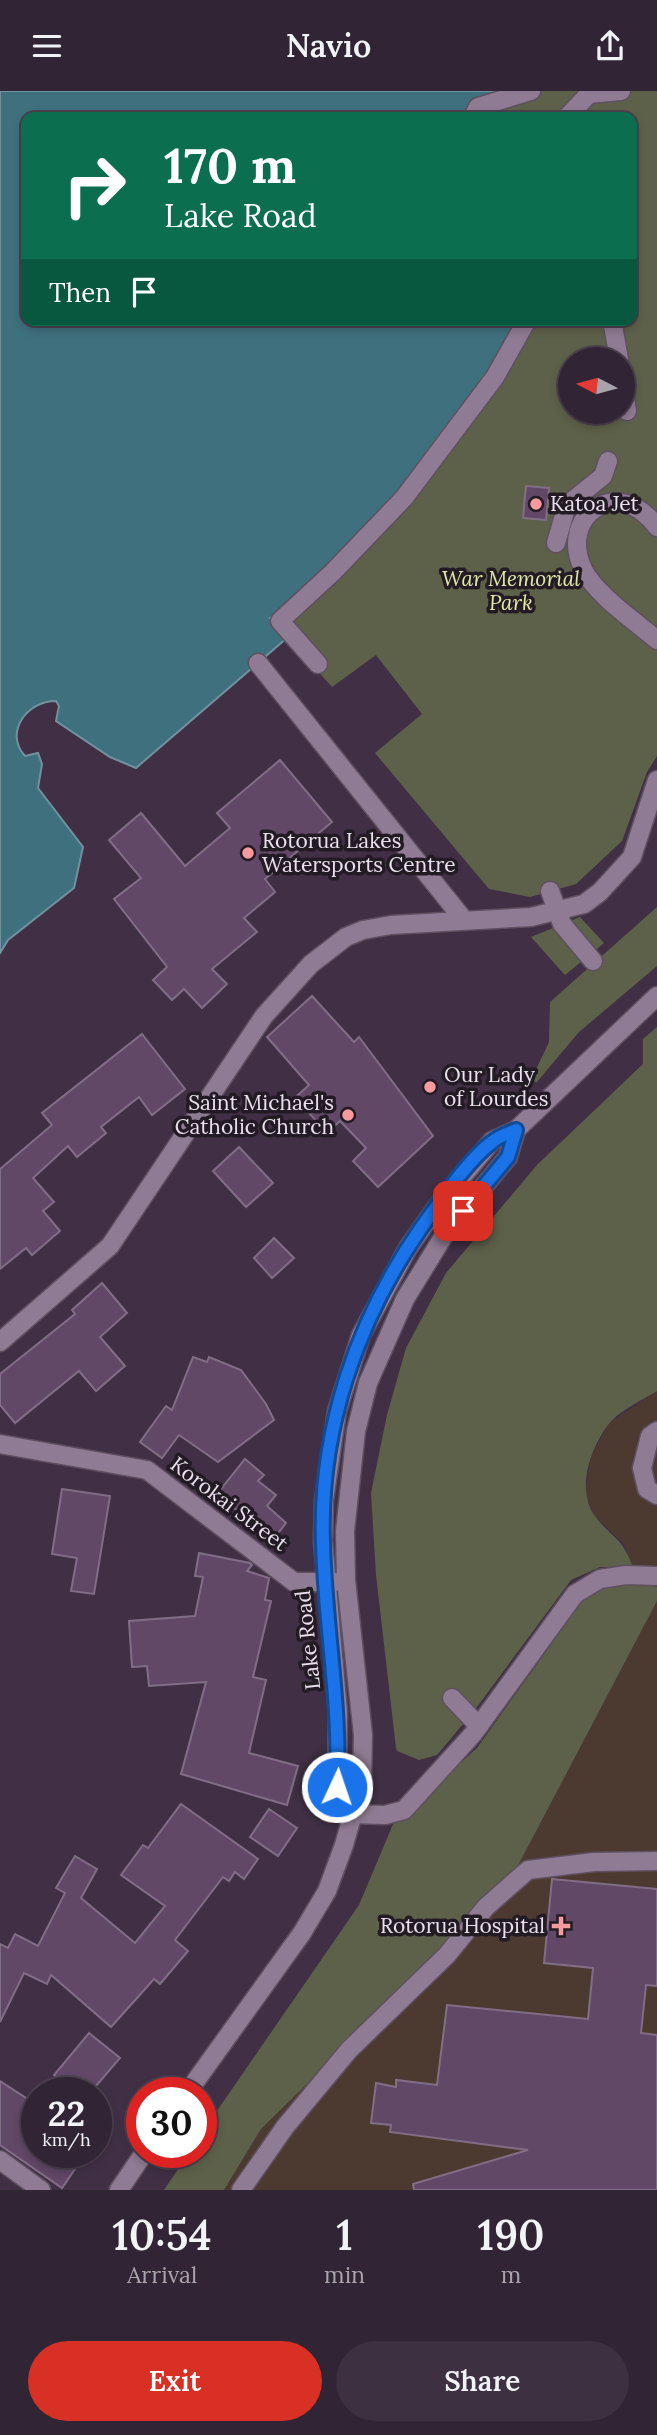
<!DOCTYPE html>
<html lang="en">
<head>
<meta charset="utf-8">
<style>
  :root { --surface:#312434; --page:#3d3040; --text:#f1f3f6; --muted:#a8a4ac; --line:#4c414f; --accent:#d93025 }
  body { margin:0; font-family:Lora,serif; background:var(--page); color:var(--text); height:100vh; display:flex; flex-direction:column; font-size:26px; white-space:nowrap }
  * { box-sizing:border-box; margin:0 }
  p { font-size:23px; color:var(--muted) }
  .icon { flex:none; width:38px; height:38px; fill:none; stroke:currentColor; stroke-width:2; stroke-linecap:round; stroke-linejoin:round }
  .map { position:relative; height:2099px; overflow:hidden }
  .details { display:flex; flex-direction:column; background:var(--surface); flex:1 }
  .details>* { flex:none }
  .hud { position:absolute; left:21px; top:21px; width:616px; height:214px; border-radius:14px; box-shadow:0 4px 10px #0003,0 0 0 2px var(--line); background:#0b6e4f; color:#fff; overflow:hidden }
  .needle { width:46px; rotate:276deg }
  .tools { position:absolute; left:558px; top:256px; display:grid; gap:14px }
  .tools a { display:grid; place-items:center; width:77px; height:77px; border-radius:50%; background:var(--surface); box-shadow:0 4px 10px #0003,0 0 0 2px var(--line); font-size:35px }
  .speed { position:absolute; left:21px; top:1986px; display:flex; gap:14px; font-size:35px; font-weight:700; text-align:center }
  .speed>* { display:grid; place-content:center; width:91px; height:91px; border-radius:50%; background:var(--surface); box-shadow:0 4px 10px #0003,0 0 0 2px var(--line); line-height:1 }
  .speed small { font-size:18px; font-weight:400 }
  .speed .limit { border:10px solid #d22; background:#fff; color:#111 }
  .pin { position:absolute; display:grid; place-items:center; width:60px; height:60px; color:#fff; margin:-30px; border-radius:14px; box-shadow:0 4px 10px #0006 }
  .me { position:absolute; width:77px; margin:-38px; rotate:3deg; stroke-linejoin:round; filter:drop-shadow(0 0 5px #0008) }
  .turn { display:flex; align-items:center; gap:24px; height:147px; padding:0 28px; font-size:32px }
  .turn .icon { width:91px; height:91px; stroke-width:2.5 }
  .turn b { display:block; font-size:49px; line-height:60px }
  .then { display:flex; align-items:center; height:66px; padding:0 28px; background:#0003; gap:14px; font-size:26px }
  .eta { display:flex; justify-content:space-evenly; align-items:center; height:119px; text-align:center }
  .eta b { font-size:42px; font-weight:600; line-height:49px }
  .primary-button { display:flex; gap:14px; margin-top:auto; padding:14px 28px }
  .primary-button a { flex:1; height:80px; border-radius:42px; background:var(--accent); color:#fff; font-size:28px; font-weight:600; line-height:80px; text-align:center }
  .primary-button a+a { background:var(--page); color:var(--text) }
  header { display:flex; justify-content:space-between; align-items:center; height:91px; padding:0 28px; background:var(--surface); font-size:32px; font-weight:600 }
  .map>svg:first-child { display:block }
</style>
</head>
<body>
<header><svg class="icon" aria-label="menu" viewBox="0 0 24 24"><path d="M4 6h16M4 12h16M4 18h16"/></svg>Navio<svg class="icon" aria-label="share" viewBox="0 0 24 24"><path d="M12 15V3M7 8l5-5 5 5M5 13v7h14v-7"/></svg></header>
<div class="map">
<svg width="657" height="2099" viewBox="0 0 657 2099">
  <rect width="100%" height="100%" fill="#413045"/>
  <g fill="#4c3a30">
    <polygon points="657,1300 657,1496 637,1491 625,1454 595,1425 585,1404 591,1366 609,1332"/>
    <polygon points="657,1510 657,2099 224,2099 261,2038 512,1786"/>
  </g>
  <g fill="#5e6149" fill-rule="evenodd">
    <path d="M516,0h141v665l-10,16 -25,69 -46,43 -46,13 -41,-8 -114,-136 47,-39 -46,-59 -44,32 -61,-68 65,-58 185,-241h111v-203h-167zM570,268h53v52h-53z"/>
    <polygon points="657,816 657,875 579,941 536,992 532,987 549,951 550,911"/>
    <polygon points="580,826 604,852 565,884 531,846"/>
    <path d="M657,936v364c-14,9 -39,20 -49,34 -18,24 -32,65 -13,91 17,23 28,21 38,52l-33,-1 -29,13 -97,131 -37,44 -18,5 -22,-9 -1,-3 -20,-173 -5,-82 16,-78 19,-67 40,-75 91,-108 106,-101v-25z"/>
    <polygon points="637,1491 657,1496 657,1510 512,1786 418,1884 261,2038 224,2099 164,2099 189,2062 201,2062 201,2043 359,1814 399,1719 428,1701 477,1657 587,1503 612,1492"/>
  </g>
  <path fill="#3f707e" stroke="#72919f" stroke-width="2" d="M0,0h514l-49,26h-439v203h496c-53,86 -113,172 -187,242 -20,20 -43,38 -65,56l17,20 -151,130 -26,-11 -54,-36 3,-15 -3,-5c-30,0 -52,32 -31,55l13,-3 4,11 -4,24 45,59 -9,41 -66,52 -8,13z"/>
  <g fill="#614866" stroke="#816e86" stroke-width="2">
    <polygon points="526,395 549,397 546,429 523,427"/>
    <polygon points="280,669 332,731 265,788 275,801 244,827 257,841 212,878 227,893 202,917 184,898 172,909 153,889 167,876 114,808 141,787 109,749 141,722 185,775 230,737 217,722"/>
    <polygon points="312,905 354,951 359,946 433,1045 378,1096 353,1070 366,1057 340,1030 327,1042 308,1021 297,1005 309,994 267,946"/>
    <polygon points="142,943 185,998 152,1024 139,1006 101,1036 106,1042 77,1066 68,1055 33,1087 54,1111 43,1120 60,1140 32,1164 26,1157 0,1178 0,1078 52,1034 42,1022"/>
    <polygon points="239,1056 273,1092 246,1116 213,1080"/>
    <polygon points="274,1147 294,1167 272,1187 254,1167"/>
    <polygon points="102,1192 127,1222 100,1246 125,1275 96,1300 79,1280 15,1332 0,1314 0,1283 75,1223 72,1219"/>
    <polygon points="193,1266 207,1271 209,1266 241,1279 266,1313 274,1329 218,1371 179,1344 162,1367 140,1351 166,1315 172,1319"/>
    <polygon points="245,1368 264,1384 258,1390 276,1404 267,1415 286,1432 273,1449 217,1403"/>
    <polygon points="62,1398 110,1405 94,1503 71,1500 77,1467 52,1463"/>
    <polygon points="199,1462 250,1472 252,1474 247,1480 269,1487 265,1509 271,1510 253,1586 266,1589 249,1662 298,1675 287,1714 181,1683 206,1591 149,1595 147,1575 132,1576 129,1530 195,1525 203,1486 195,1485"/>
    <polygon points="181,1713 258,1768 244,1788 235,1781 229,1790 223,1786 175,1849 188,1860 160,1893 154,1888 111,1936 51,1884 47,1893 24,1882 0,1931 0,1853 8,1857 15,1843 38,1855 65,1802 56,1797 75,1765 97,1778 81,1807 135,1852 165,1815 121,1784 143,1754 148,1757"/>
    <polygon points="269,1718 297,1737 278,1765 250,1746"/>
    <polygon points="552,1788 657,1798 657,1895 646,1894 641,1942 657,1944 657,2099 414,2099 413,2093 528,2059 390,2041 391,2034 371,2032 376,1992 396,1996 396,1989 437,1994 447,1914 588,1928 593,1877 544,1872"/>
    <polygon points="89,1942 120,1967 90,2002 76,2002 54,1984"/>
    <polygon points="0,1990 37,2014 37,2062 86,2062 62,2097 0,2054"/>
  </g>
  <g fill="none" stroke-linecap="round" stroke-linejoin="round">
    <defs>
      <g id="minor">
        <polyline points="473,26 478,16 531,0"/>
        <polyline points="567,26 589,3 621,0"/>
        <polyline points="612,229 619,268"/>
        <polyline points="623,292 627,320"/>
        <path d="M657,436c-39,-53 -99,-12 -74,42 12,25 53,53 74,71"/>
        <polyline points="556,452 567,414 603,385 608,370"/>
        <polyline points="258,572 464,829"/>
        <polyline points="318,573 280,530 333,481 404,407 495,286 527,229"/>
        <polyline points="550,800 562,833 593,870"/>
        <polyline points="0,1251 110,1155 264,925 311,873 346,846 363,839 391,834 531,826 584,813 600,801 632,766 657,689"/>
        <polyline points="657,1340 650,1345 642,1377 647,1398 657,1404"/>
        <polyline points="0,1353 147,1379 294,1491 335,1491"/>
        <polyline points="452,1607 479,1635"/>
        <polyline points="351,1723 337,1696 338,1621 323,1450 324,1409 337,1320 361,1244 408,1157 436,1117 492,1050 516,1039 657,905"/>
        <polyline points="351,1723 385,1724 404,1719 473,1643 575,1503 600,1488 626,1484 657,1485"/>
        <polyline points="187,2002 302,1842 327,1800 344,1754 362,1691 363,1644 346,1489 345,1440 356,1340 368,1292 405,1208 448,1138 508,1066 516,1039"/>
        <polyline points="0,2069 41,2099"/>
        <polyline points="119,2099 144,2062"/>
        <polyline points="241,2099 285,2036 349,1959 447,1864 486,1816 528,1779 594,1771 657,1770"/>
      </g>
    </defs>
    <use href="#minor" stroke="#5e4f61" stroke-width="21"/>
    <use href="#minor" stroke="#8f7b93" stroke-width="18"/>
  </g>
  <g fill="none" stroke-linecap="round" stroke-linejoin="round">
    <defs>
      <path id="route" d="M337,1696c4,-82 -12,-162 -14,-244 -4,-113 34,-223 98,-315 19,-26 45,-66 71,-86 6,-5 16,-9 24,-12l-8,27 -45,54"/>
    </defs>
    <use href="#route" stroke="#114b97" stroke-width="18"/>
    <use href="#route" stroke="#1a73e8" stroke-width="12"/>
  </g>
  <g fill="#f59b9e" stroke="#231b24" stroke-width="2.5">
    <circle cx="536" cy="413" r="7"/>
    <circle cx="248" cy="762" r="7"/>
    <circle cx="430" cy="996" r="7"/>
    <circle cx="348" cy="1024" r="7"/>
    <path d="M557.5 1824.5h7v7h7v7h-7v7h-7v-7h-7v-7h7z"/>
  </g>
  <g text-anchor="middle" stroke-width="7" stroke-linejoin="round" paint-order="stroke">
    <g font-size="21" fill="#eadfec" stroke="#231b24" text-anchor="start">
      <text x="550" y="420">Katoa Jet</text>
      <text x="262" y="757">Rotorua Lakes<tspan x="262" dy="24">Watersports Centre</tspan></text>
      <text x="444" y="991">Our Lady<tspan x="444" dy="24">of Lourdes</tspan></text>
      <text x="334" y="1019" text-anchor="end">Saint Michael's<tspan x="334" dy="24">Catholic Church</tspan></text>
      <text x="545" y="1842" text-anchor="end">Rotorua Hospital</text>
    </g>
    <g font-size="21" font-style="italic" fill="#e0eaa7" stroke="#231b24">
      <text x="511" y="495">War Memorial<tspan x="511" dy="24">Park</tspan></text>
    </g>
    <g font-size="21" fill="#eadfec" stroke="#231b24">
      <text transform="translate(229 1413) rotate(37)" y="7">Korokai Street</text>
      <text transform="translate(308 1549) rotate(-96)" y="7">Lake Road</text>
    </g>
  </g>
</svg>
<div class="tools">
<a><svg class="needle" viewBox="-14 -14 28 28"><path d="M0-13l5 13h-10z" fill="#e53935"/><path d="M0 13l5-13h-10z" fill="#a8a4ac"/></svg></a>
</div>
<div class="speed"><div>22<small>km/h</small></div><div class="limit">30</div></div>
<div class="pin" style="left:463px;top:1120px;background:#d93025"><svg class="icon" aria-label="arrive" viewBox="0 0 24 24"><path d="M6 21V4h12l-3 4 3 4H6"/></svg></div>
<svg class="me" style="left:337px;top:1696px" viewBox="-20 -20 40 40"><circle r="17" fill="#1a73e8" stroke="#fff" stroke-width="3"/><path d="M0-11L8 9 0 5-8 9z" fill="#fff"/></svg>
<div class="hud">
<div class="turn"><svg class="icon" aria-label="right" viewBox="0 0 24 24"><path d="M7 20v-9h11M14 6l5 5-5 5"/></svg><div><b>170 m</b>Lake Road</div></div>
<div class="then">Then<svg class="icon" aria-label="arrive" viewBox="0 0 24 24"><path d="M6 21V4h12l-3 4 3 4H6"/></svg></div>
</div>
</div>
<section class="details">
<div class="eta">
<div><b>10:54</b><p>Arrival</p></div>
<div><b>1</b><p>min</p></div>
<div><b>190</b><p>m</p></div>
</div>
<div class="primary-button"><a>Exit</a><a>Share</a></div>
</section>
</body>
</html>
